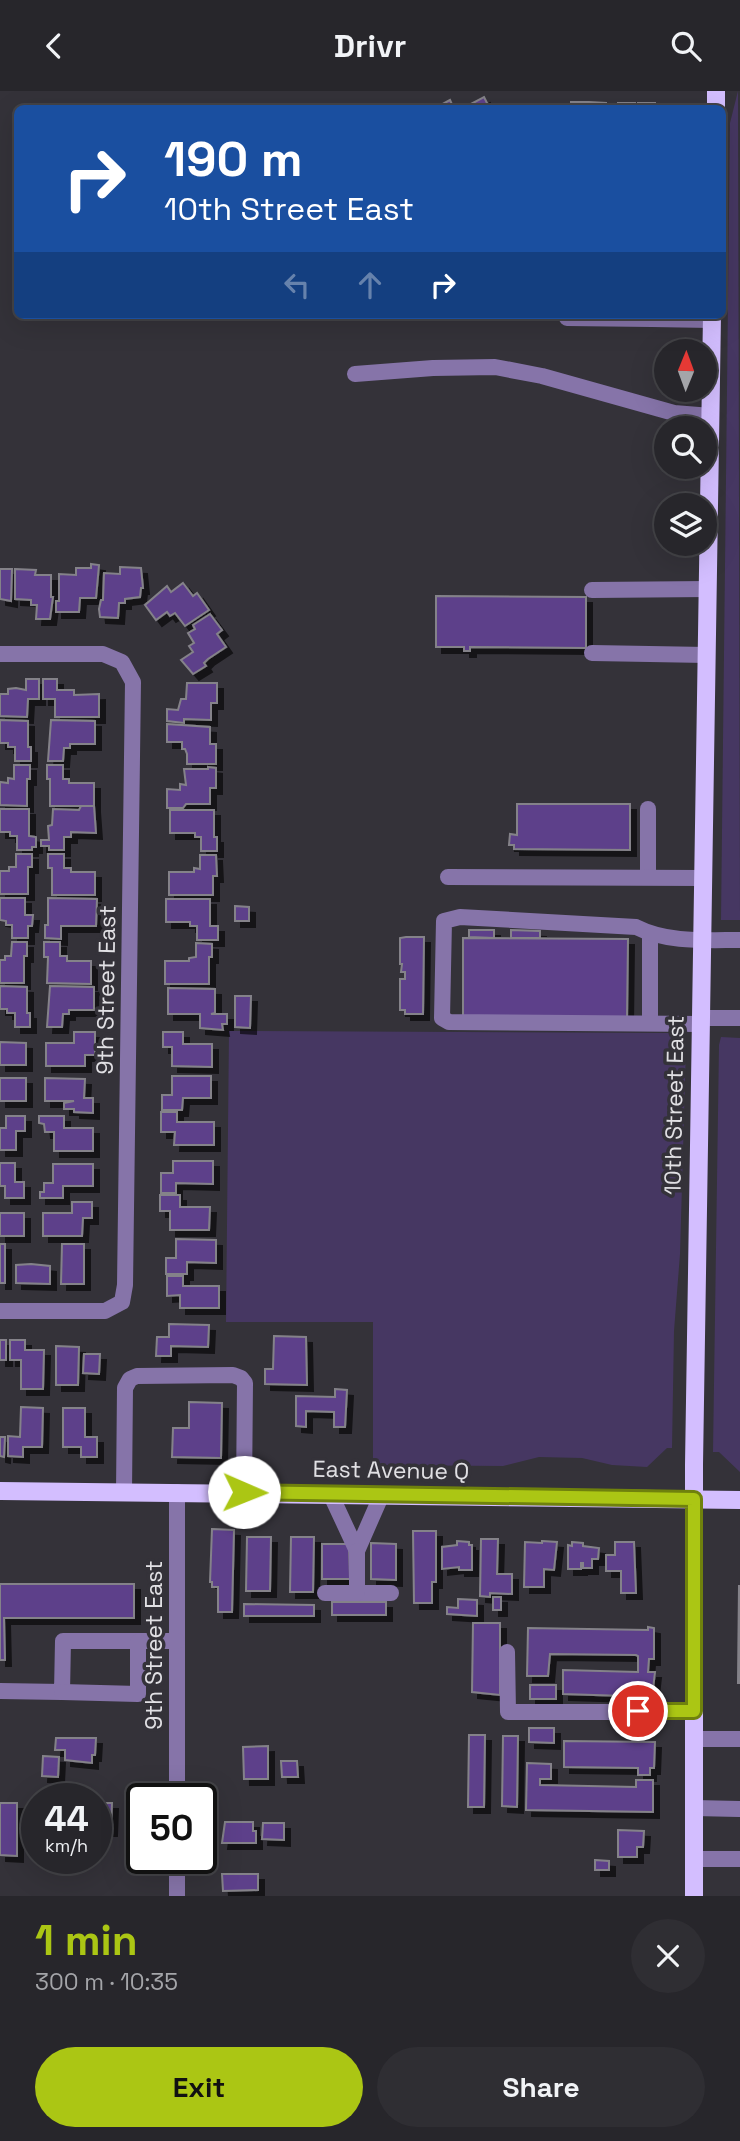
<!DOCTYPE html>
<html lang="en">
<head>
<meta charset="utf-8">
<style>
  :root { --surface:#27262b; --page:#2f2e33; --text:#f1f3f6; --muted:#a4a5a9; --line:#434347; --accent:#abc614 }
  body { margin:0; font-family:"Space Grotesk",sans-serif; background:var(--page); color:var(--text); height:100vh; display:flex; flex-direction:column; font-size:26px; white-space:nowrap }
  * { box-sizing:border-box; margin:0 }
  p { font-size:23px; color:var(--muted) }
  .icon { flex:none; width:38px; height:38px; fill:none; stroke:currentColor; stroke-width:2; stroke-linecap:round; stroke-linejoin:round }
  .map { position:relative; height:1805px; overflow:hidden }
  .drawer { display:flex; flex-direction:column; background:var(--surface); flex:1 }
  .drawer>* { flex:none }
  .banner { position:absolute; left:14px; top:14px; width:712px; height:214px; border-radius:10px; box-shadow:0 7px 28px #0002,0 0 0 2px var(--line); background:#1a4fa0; color:#fff; overflow:hidden }
  .needle { width:46px; rotate:1deg }
  .controls { position:absolute; left:654px; top:248px; display:grid; gap:14px }
  .controls a { display:grid; place-items:center; width:63px; height:63px; border-radius:50%; background:var(--surface); box-shadow:0 7px 28px #0002,0 0 0 2px var(--line); font-size:35px }
  .speed { position:absolute; left:21px; top:1692px; display:flex; gap:14px; font-size:35px; font-weight:700; text-align:center }
  .speed>* { display:grid; place-content:center; width:91px; height:91px; border-radius:50%; background:var(--surface); box-shadow:0 7px 28px #0002,0 0 0 2px var(--line); line-height:1 }
  .speed small { font-size:18px; font-weight:400 }
  .speed .limit { border:4px solid #111; border-radius:10px; background:#fff; color:#111 }
  .pin { position:absolute; display:grid; place-items:center; width:60px; height:60px; color:#fff; margin:-30px; border:4px solid #fff; border-radius:50%; box-shadow:0 2px 7px #0007 }
  .me { position:absolute; width:77px; margin:-38px; rotate:91deg; stroke-linejoin:round; filter:drop-shadow(0 0 5px #0008) }
  .turn { display:flex; align-items:center; gap:24px; height:147px; padding:0 35px; font-size:32px }
  .turn .icon { width:91px; height:91px; stroke-width:2.5 }
  .turn b { display:block; font-size:49px; line-height:60px }
  .lanes { display:flex; align-items:center; height:66px; padding:0 35px; background:#0003; justify-content:center; gap:35px; direction:ltr }
  .lanes .off { opacity:.35 }
  .round { display:grid; place-items:center; flex:none; width:74px; height:74px; border-radius:37px; background:var(--page) }
  .overview { display:flex; align-items:center; justify-content:space-between; height:119px; padding:0 35px }
  h1 { font-size:42px; font-weight:600; line-height:52px; color:var(--accent) }
  .button { display:flex; gap:14px; margin-top:auto; padding:14px 35px }
  .button a { flex:1; height:80px; border-radius:42px; background:var(--accent); color:#111; font-size:28px; font-weight:600; line-height:80px; text-align:center }
  .button a+a { background:var(--page); color:var(--text) }
  header { display:flex; justify-content:space-between; align-items:center; height:91px; padding:0 35px; background:var(--surface); font-size:32px; font-weight:600 }
  .map>svg:first-child { display:block }
</style>
</head>
<body>
<header><svg class="icon" aria-label="back" viewBox="0 0 24 24"><path d="M15 5l-7 7 7 7"/></svg>Drivr<svg class="icon" aria-label="search" viewBox="0 0 24 24"><circle cx="10" cy="10" r="6"/><path d="M15 15l6 6"/></svg></header>
<div class="map">
<svg width="740" height="1805" viewBox="0 0 740 1805">
  <defs>
    <filter id="shadow"><feDropShadow dx="6" dy="6" stdDeviation="0" flood-color="#0009"/></filter>
  </defs>
  <rect width="100%" height="100%" fill="#343239"/>
  <g fill="#463762">
    <polygon points="738,0 740,829 721,829 730,32"/>
    <polygon points="229,940 672,942 686,955 680,1163 674,1240 672,1357 667,1357 647,1376 612,1374 582,1367 539,1366 503,1375 373,1374 373,1231 226,1231"/>
    <polygon points="721,946 740,947 740,1381 719,1361 713,1361 719,954"/>
  </g>
  <g fill="#5d408a" stroke="#848289" stroke-width="2" filter="url(#shadow)">
    <polygon points="484,6 490,18 471,18 469,14"/>
    <polygon points="450,9 454,18 435,18 435,17"/>
    <rect x="571" y="11" width="17" height="7"/>
    <polygon points="589,11 606,12 606,18 589,18"/>
    <rect x="618" y="12" width="17" height="6"/>
    <rect x="638" y="12" width="17" height="6"/>
    <polygon points="91,473 99,474 96,507 80,507 79,521 56,521 56,510 59,510 59,483 76,484 76,477 91,477"/>
    <polygon points="120,476 141,477 143,497 141,497 140,506 125,508 125,512 119,512 118,527 100,526 99,518 101,509 103,509 104,482 120,483"/>
    <polygon points="0,478 12,478 11,510 0,508"/>
    <polygon points="15,478 36,479 35,484 51,484 51,506 53,506 50,528 36,528 37,514 31,514 31,509 15,508"/>
    <polygon points="183,492 193,505 197,502 209,519 185,535 175,522 170,525 167,521 156,529 145,514 167,495 171,501"/>
    <polygon points="436,505 586,506 586,557 470,556 470,560 464,560 464,556 436,556"/>
    <polygon points="210,523 222,539 217,543 226,556 208,568 204,572 206,575 193,583 181,569 193,561 189,555 194,552 188,542 195,538 193,534"/>
    <polygon points="26,588 39,588 39,608 28,608 27,626 0,625 0,603 8,603 8,598 16,597 26,599"/>
    <polygon points="43,588 57,588 57,599 74,599 74,604 99,603 99,626 55,626 55,608 43,608"/>
    <polygon points="187,592 217,592 217,612 211,612 211,629 184,628 184,632 167,630 167,618 178,619 181,608 186,608"/>
    <polygon points="0,629 28,630 28,656 31,656 31,670 15,670 15,656 8,656 8,652 0,652"/>
    <polygon points="51,629 95,630 95,653 70,653 70,657 64,657 63,670 48,670"/>
    <polygon points="167,633 210,636 210,653 216,653 216,673 187,673 187,663 185,658 182,658 182,651 167,651"/>
    <polygon points="14,674 30,674 30,688 27,688 27,715 0,714 0,691 8,692 8,687 14,688"/>
    <polygon points="47,674 63,674 63,688 69,688 69,692 94,692 94,715 50,715 50,688 47,688"/>
    <polygon points="208,676 216,677 216,697 210,697 210,713 186,713 183,717 167,717 167,698 180,699 180,693 186,694 184,678 208,678"/>
    <polygon points="517,713 630,713 630,759 514,758 514,754 509,754 510,743 517,744"/>
    <polygon points="81,715 94,715 96,742 71,741 71,746 64,746 64,759 49,759 49,755 41,755 41,749 49,749 48,735 52,734 53,718 79,719"/>
    <polygon points="0,718 29,718 29,745 36,746 36,756 32,756 32,759 17,759 17,745 10,745 10,741 0,741"/>
    <polygon points="170,719 214,719 214,746 217,746 217,760 201,760 201,746 195,746 195,742 170,742"/>
    <polygon points="16,763 32,763 32,776 28,776 28,803 0,803 0,780 9,780 9,776 16,776"/>
    <polygon points="48,763 64,763 64,777 71,777 71,781 95,781 95,804 52,804 52,777 48,777"/>
    <polygon points="200,764 216,764 217,785 213,785 213,804 169,804 169,781 194,781 194,777 200,778"/>
    <polygon points="0,807 25,807 25,824 33,824 32,835 28,835 28,847 12,847 12,834 6,834 6,830 0,829"/>
    <polygon points="48,807 97,808 96,835 61,835 61,848 45,847 45,834 48,834"/>
    <polygon points="166,808 210,808 210,835 218,835 218,849 197,849 197,835 190,835 190,831 166,831"/>
    <polygon points="235,815 249,816 249,830 235,830"/>
    <polygon points="469,839 494,839 494,847 469,846"/>
    <polygon points="511,839 540,840 540,847 511,847"/>
    <polygon points="406,846 424,846 423,923 405,923 405,919 400,919 400,888 405,888 405,881 401,881 402,873 400,873 400,847"/>
    <polygon points="463,847 628,848 627,928 463,925"/>
    <polygon points="12,851 27,851 27,865 24,865 24,892 0,892 0,869 5,869 5,865 11,865"/>
    <polygon points="44,851 60,851 60,865 67,865 67,870 91,870 91,893 47,892 48,866 44,866"/>
    <polygon points="196,852 212,853 212,866 209,866 209,893 165,893 165,870 189,870 189,867 196,866"/>
    <polygon points="0,895 27,896 27,922 30,922 30,936 15,936 15,922 7,922 7,918 0,918"/>
    <polygon points="50,895 94,896 94,919 69,919 69,923 63,923 62,936 47,936"/>
    <polygon points="168,897 215,898 215,922 211,923 227,923 227,933 222,933 223,939 200,937 200,923 168,923"/>
    <polygon points="235,905 251,905 250,937 235,936"/>
    <polygon points="74,941 95,941 95,964 85,964 85,975 46,975 46,952 74,952"/>
    <polygon points="163,941 183,941 183,953 212,953 212,976 172,975 172,956 163,956"/>
    <polygon points="0,951 26,952 26,974 0,974"/>
    <polygon points="172,985 211,985 211,1007 183,1007 182,1019 162,1019 162,1004 172,1004"/>
    <rect x="0" y="987" width="26" height="23"/>
    <polygon points="45,987 85,988 84,1007 93,1007 93,1022 74,1021 74,1018 64,1018 64,1012 74,1010 45,1010"/>
    <polygon points="161,1021 177,1021 177,1031 214,1031 214,1054 174,1054 175,1041 161,1041"/>
    <polygon points="6,1025 25,1025 25,1040 16,1040 16,1059 0,1059 0,1037 6,1037"/>
    <polygon points="39,1025 64,1025 64,1037 93,1037 93,1060 54,1060 54,1041 45,1041 44,1033 39,1032"/>
    <polygon points="173,1070 213,1070 213,1093 176,1092 176,1102 161,1102 161,1082 173,1082"/>
    <polygon points="0,1072 15,1072 15,1091 24,1091 24,1107 5,1107 5,1095 0,1095"/>
    <polygon points="53,1073 93,1073 93,1095 63,1095 63,1107 40,1107 40,1101 44,1101 44,1092 53,1092"/>
    <polygon points="160,1104 180,1104 180,1116 210,1116 209,1139 170,1139 170,1120 160,1120"/>
    <polygon points="72,1111 92,1111 92,1127 83,1127 82,1145 43,1145 43,1122 72,1122"/>
    <rect x="0" y="1122" width="24" height="23"/>
    <polygon points="176,1148 216,1149 216,1172 187,1171 187,1183 166,1183 166,1167 176,1167"/>
    <rect x="0" y="1153" width="5" height="39"/>
    <polygon points="62,1153 84,1153 84,1193 61,1193"/>
    <polygon points="31,1173 50,1175 50,1193 16,1192 16,1174"/>
    <polygon points="167,1185 183,1185 183,1195 219,1195 219,1217 180,1217 180,1204 167,1205"/>
    <polygon points="169,1233 209,1234 208,1256 171,1255 171,1265 156,1265 157,1246 169,1246"/>
    <polygon points="274,1245 306,1246 307,1294 265,1293 265,1278 273,1278"/>
    <rect x="0" y="1249" width="6" height="20"/>
    <polygon points="10,1249 25,1249 25,1259 44,1259 43,1298 21,1298 21,1269 10,1269"/>
    <polygon points="56,1255 79,1256 78,1294 56,1294"/>
    <polygon points="84,1263 100,1263 99,1283 83,1282"/>
    <polygon points="335,1298 347,1299 345,1336 334,1336 334,1321 306,1320 306,1336 296,1335 296,1305 335,1306"/>
    <polygon points="189,1311 222,1312 221,1367 172,1366 173,1337 189,1337"/>
    <polygon points="21,1316 43,1317 42,1356 23,1356 23,1366 8,1365 8,1345 20,1346"/>
    <polygon points="63,1317 85,1317 85,1346 97,1346 97,1366 81,1366 81,1356 63,1356"/>
    <polygon points="0,1346 5,1346 4,1366 0,1365"/>
    <polygon points="212,1438 234,1439 232,1521 218,1521 218,1496 212,1496 212,1491 210,1491"/>
    <polygon points="413,1440 436,1440 436,1491 432,1491 432,1512 414,1512"/>
    <polygon points="247,1446 271,1446 270,1500 246,1500"/>
    <polygon points="291,1446 314,1446 313,1501 290,1501"/>
    <polygon points="481,1448 498,1448 497,1483 512,1483 512,1503 490,1502 490,1506 480,1505"/>
    <polygon points="457,1450 469,1451 469,1454 472,1454 472,1479 459,1479 459,1476 442,1478 442,1456 457,1454"/>
    <polygon points="542,1450 557,1451 554,1479 544,1478 544,1496 524,1496 525,1451 542,1452"/>
    <polygon points="572,1451 583,1452 583,1455 599,1457 598,1468 592,1468 592,1477 583,1477 583,1472 581,1472 581,1478 568,1478 568,1454 572,1455"/>
    <polygon points="615,1451 634,1451 636,1502 621,1502 621,1480 606,1480 606,1464 615,1464"/>
    <polygon points="371,1452 396,1453 396,1489 371,1488"/>
    <polygon points="322,1453 349,1453 350,1488 322,1488"/>
    <polygon points="0,1493 134,1493 134,1527 4,1527 5,1569 0,1569"/>
    <polygon points="739,1495 740,1495 740,1592 738,1592"/>
    <rect x="493" y="1506" width="8" height="13"/>
    <polygon points="458,1508 477,1509 477,1525 447,1523 447,1516 458,1517"/>
    <rect x="332" y="1511" width="54" height="13"/>
    <polygon points="244,1513 314,1514 314,1525 244,1525"/>
    <polygon points="473,1532 500,1532 500,1604 472,1601"/>
    <polygon points="648,1536 654,1537 654,1568 649,1568 648,1581 655,1581 653,1598 656,1598 656,1606 563,1603 563,1579 638,1581 638,1565 636,1564 550,1563 548,1585 527,1585 528,1537 648,1539"/>
    <rect x="530" y="1594" width="26" height="14"/>
    <polygon points="529,1637 554,1637 554,1652 529,1651"/>
    <polygon points="469,1644 485,1644 484,1716 468,1716"/>
    <polygon points="503,1645 518,1645 517,1716 502,1715"/>
    <polygon points="56,1647 96,1647 95,1664 92,1664 92,1672 65,1669 65,1659 55,1659"/>
    <polygon points="564,1650 655,1651 654,1677 650,1677 650,1684 638,1684 638,1677 564,1676"/>
    <polygon points="268,1655 268,1688 244,1688 243,1656"/>
    <polygon points="43,1665 59,1666 58,1686 42,1685"/>
    <polygon points="281,1670 297,1670 298,1686 282,1686"/>
    <polygon points="527,1672 551,1673 551,1688 540,1688 540,1694 636,1696 636,1689 653,1689 653,1721 526,1719"/>
    <polygon points="0,1712 17,1712 17,1765 0,1764"/>
    <polygon points="96,1712 112,1712 111,1739 96,1739"/>
    <polygon points="225,1731 253,1731 253,1740 256,1740 256,1752 222,1752"/>
    <polygon points="263,1732 284,1732 284,1749 262,1748"/>
    <polygon points="618,1739 644,1740 643,1756 637,1756 637,1766 618,1766"/>
    <polygon points="595,1769 609,1770 609,1779 595,1779"/>
    <polygon points="222,1783 258,1783 258,1799 223,1800"/>
  </g>
  <g fill="none" stroke-linecap="round" stroke-linejoin="round">
    <g stroke="#8674a9" stroke-width="16">
      <polyline points="567,224 567,227 652,228"/>
      <polyline points="652,224 652,228 712,229"/>
      <polyline points="355,283 433,277 495,276 542,285 674,322 711,325"/>
      <polyline points="592,499 708,498"/>
      <polyline points="592,562 707,564"/>
      <polyline points="0,563 103,563 122,571 133,591 125,1194 122,1211 105,1220 0,1220"/>
      <polyline points="648,718 648,786"/>
      <polyline points="448,786 702,787"/>
      <polyline points="700,927 740,927"/>
      <polyline points="650,932 650,844"/>
      <path d="M700,933l-251,-2 -7,-4 2,-97 16,-4 176,10c31,16 70,13 104,13"/>
      <polyline points="124,1401 125,1297 130,1288 137,1285 233,1284 241,1287 245,1292 244,1401"/>
      <polyline points="177,1401 177,1708"/>
      <polyline points="330,1402 357,1460 382,1403"/>
      <polyline points="357,1460 357,1502 391,1502"/>
      <polyline points="325,1502 357,1502"/>
      <polyline points="507,1561 508,1621 694,1621"/>
      <polyline points="0,1600 62,1601 63,1550 177,1550"/>
      <polyline points="62,1601 138,1603 138,1551"/>
      <polyline points="694,1648 740,1648"/>
      <polyline points="694,1717 739,1718"/>
      <polyline points="694,1768 740,1768"/>
      <polyline points="177,1805 177,1768"/>
    </g>
    <g stroke="#d3beff" stroke-width="18">
      <polyline points="716,18 716,0"/>
      <polyline points="0,1400 740,1409"/>
      <polyline points="694,1805 694,1374 712,224"/>
    </g>
  </g>
  <g fill="none" stroke-linecap="round" stroke-linejoin="round">
    <defs>
      <polyline id="route" points="244,1401 694,1408 694,1620 638,1620"/>
    </defs>
    <use href="#route" stroke="#6f810d" stroke-width="18"/>
    <use href="#route" stroke="#abc614" stroke-width="12"/>
  </g>
  <g text-anchor="middle" stroke-width="7" stroke-linejoin="round" paint-order="stroke">
    <g font-size="23" fill="#e1e0e4" stroke="#343239">
      <text transform="translate(106 899) rotate(-89)" y="8">9th Street East</text>
      <text transform="translate(674 1014) rotate(-89)" y="8">10th Street East</text>
      <text transform="translate(391 1379) rotate(1)" y="8">East Avenue Q</text>
      <text transform="translate(154 1554) rotate(-90)" y="8">9th Street East</text>
    </g>
  </g>
</svg>
<div class="controls">
<a><svg class="needle" viewBox="-14 -14 28 28"><path d="M0-13l5 13h-10z" fill="#e53935"/><path d="M0 13l5-13h-10z" fill="#a4a5a9"/></svg></a>
<a><svg class="icon" aria-label="search" viewBox="0 0 24 24"><circle cx="10" cy="10" r="6"/><path d="M15 15l6 6"/></svg></a>
<a><svg class="icon" aria-label="layers" viewBox="0 0 24 24"><path d="M12 4l9 5-9 5-9-5zM3 14l9 5 9-5"/></svg></a>
</div>
<div class="speed"><div>44<small>km/h</small></div><div class="limit">50</div></div>
<div class="pin" style="left:638px;top:1620px;background:#d93025"><svg class="icon" aria-label="arrive" viewBox="0 0 24 24"><path d="M6 21V4h12l-3 4 3 4H6"/></svg></div>
<svg class="me" style="left:244px;top:1401px" viewBox="-20 -20 40 40"><circle r="19" fill="#fff"/><path d="M0-13L10 11 0 6-10 11z" fill="#abc614"/></svg>
<div class="banner">
<div class="turn"><svg class="icon" aria-label="right" viewBox="0 0 24 24"><path d="M7 20v-9h11M14 6l5 5-5 5"/></svg><div><b>190 m</b>10th Street East</div></div>
<div class="lanes"><svg class="icon off" aria-label="left" viewBox="0 0 24 24"><path d="M17 20v-9H6M10 6l-5 5 5 5"/></svg><svg class="icon off" aria-label="ahead" viewBox="0 0 24 24"><path d="M12 20V5M6 11l6-6 6 6"/></svg><svg class="icon" aria-label="right" viewBox="0 0 24 24"><path d="M7 20v-9h11M14 6l5 5-5 5"/></svg></div>
</div>
</div>
<section class="drawer">
<div class="overview"><div><h1>1 min</h1><p>300 m · 10:35</p></div><a class="round"><svg class="icon" aria-label="close" viewBox="0 0 24 24"><path d="M6 6l12 12M18 6L6 18"/></svg></a></div>
<div class="button"><a>Exit</a><a>Share</a></div>
</section>
</body>
</html>
